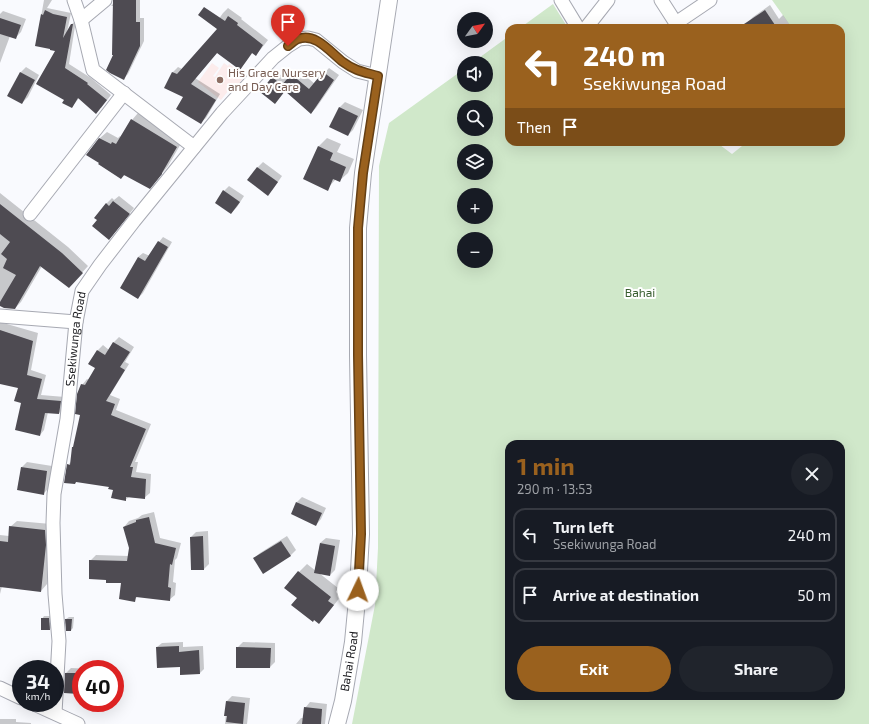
<!DOCTYPE html>
<html lang="en">
<head>
<meta charset="utf-8">
<style>
  :root { --surface:#171b24; --page:#20242c; --text:#f1f3f6; --muted:#9ea1a6; --line:#363941; --accent:#9a611e }
  body { margin:0; font-family:"Exo 2",sans-serif; background:var(--page); color:var(--text); height:100vh; display:flex; flex-direction:column; font-size:15px; white-space:nowrap }
  * { box-sizing:border-box; margin:0 }
  p { font-size:13px; color:var(--muted) }
  .icon { flex:none; width:22px; height:22px; fill:none; stroke:currentColor; stroke-width:2; stroke-linecap:round; stroke-linejoin:round }
  .map { position:relative; flex:1; overflow:hidden }
  .panel { position:absolute; left:505px; top:440px; width:340px; height:260px; display:flex; flex-direction:column; background:var(--surface); border-radius:12px; box-shadow:0 4px 16px #0002 }
  .panel>* { flex:none }
  .guide { position:absolute; left:505px; top:24px; width:340px; height:122px; border-radius:12px; box-shadow:0 4px 16px #0002; background:#9a611e; color:#fff; overflow:hidden }
  .needle { width:26px; rotate:57deg }
  .tools { position:absolute; left:457px; top:12px; display:grid; gap:8px }
  .tools a { display:grid; place-items:center; width:36px; height:36px; border-radius:50%; background:var(--surface); box-shadow:0 4px 16px #0002; font-size:20px }
  .speed { position:absolute; left:12px; top:660px; display:flex; gap:8px; font-size:20px; font-weight:700; text-align:center }
  .speed>* { display:grid; place-content:center; width:52px; height:52px; border-radius:50%; background:var(--surface); box-shadow:0 4px 16px #0002; line-height:1 }
  .speed small { font-size:10px; font-weight:400 }
  .speed .limit { border:6px solid #d22; background:#fff; color:#111 }
  .pin { position:absolute; display:grid; place-items:center; width:34px; height:34px; color:#fff; margin:-41px -17px; border-radius:50% 50% 50% 0; rotate:-45deg; box-shadow:0 0 4px #0007 }
  .pin .icon { rotate:45deg }
  .me { position:absolute; width:44px; margin:-22px; rotate:3deg; stroke-linejoin:round; filter:drop-shadow(0 0 3px #0008) }
  .turn { display:flex; align-items:center; gap:14px; height:84px; padding:0 12px; font-size:18px }
  .turn .icon { width:52px; height:52px; stroke-width:2.5 }
  .turn b { display:block; font-size:28px; line-height:34px }
  .then { display:flex; align-items:center; height:38px; padding:0 12px; background:#0003; gap:8px; font-size:15px }
  .round { display:grid; place-items:center; flex:none; width:42px; height:42px; border-radius:21px; background:var(--page) }
  .head { display:flex; align-items:center; justify-content:space-between; height:68px; padding:0 12px }
  h1 { font-size:24px; font-weight:700; line-height:30px; color:var(--accent) }
  .primary-button { display:flex; gap:8px; margin-top:auto; padding:8px 12px }
  .primary-button a { flex:1; height:46px; border-radius:24px; background:var(--accent); color:#fff; font-size:16px; font-weight:700; line-height:46px; text-align:center }
  .primary-button a+a { background:var(--page); color:var(--text) }
  ul { padding:0; list-style:none }
  li { display:flex; align-items:center; gap:12px; height:54px; margin:0 8px 6px; padding:0 4px; border:2px solid var(--line); border-radius:12px }
  li div { flex:1 }
  li b { display:block; font-size:15px }
  li em { font-style:normal }
  .map>svg:first-child { display:block }
</style>
</head>
<body>
<div class="map">
<svg width="869" height="724" viewBox="0 0 869 724">
  <rect width="100%" height="100%" fill="#f9fafe"/>
  <polygon fill="#fcecec" points="212,63 219,68 213,76 215,77 224,63 228,66 229,64 236,69 235,72 243,78 232,94 228,91 221,100 198,82"/>
  <g fill="#d0e8ca" fill-rule="evenodd">
    <path d="M772,0h97v724h-517l23,-119 3,-57 1,-382 10,-43 75,-54v16h22v-22h-14l37,-27v106h207l16,12 15,-12h94v-114h-49zM464,107h22v22h-22zM464,151h22v22h-22zM464,195h22v22h-22zM464,239h22v22h-22zM509,444h332v252h-332z"/>
    <polygon points="553,4 568,28 520,28"/>
  </g>
  <g fill="#0003">
    <polygon points="44,0 52,0 47,8 71,13 67,32 72,24 76,20 69,64 91,78 111,95 101,108 79,98 72,107 65,100 57,50 39,28"/>
    <polygon points="114,0 140,0 140,18 144,18 144,41 128,74 124,78 114,55 113,6 111,6 113,4"/>
    <polygon points="770,5 779,19 783,15 792,28 752,28 748,22 753,17"/>
    <polygon points="228,8 242,18 241,19 268,40 261,49 256,54 253,52 245,63 240,69 218,52 195,78 220,94 206,118 200,123 184,97 166,87 173,72 178,67 182,69 218,29 214,26 223,13"/>
    <polygon points="3,11 26,19 21,32 15,38 10,36 0,63 0,14"/>
    <polygon points="26,67 39,75 28,97 22,103 20,73"/>
    <polygon points="329,68 339,75 316,108 311,113 285,91 261,92 278,73 287,80 297,69 315,84"/>
    <polygon points="345,102 363,110 353,130 348,135 330,126 340,107"/>
    <polygon points="138,113 183,140 168,166 156,181 125,175 121,178 101,163 87,155 100,138 107,132 118,138 120,136 121,137 132,120"/>
    <polygon points="327,138 341,144 337,152 354,159 348,173 339,181 336,179 327,189 304,179 319,146"/>
    <polygon points="263,162 282,176 273,189 268,194 249,180 258,167"/>
    <polygon points="229,186 244,196 237,207 231,213 224,191"/>
    <polygon points="0,193 68,247 88,266 69,287 42,266 21,302 15,308 0,305"/>
    <polygon points="119,196 134,208 114,233 98,220 106,204 112,198 114,200"/>
    <polygon points="163,237 172,242 143,293 138,298 138,257 143,253 150,256 159,242"/>
    <polygon points="0,322 38,333 31,370 46,375 41,395 65,397 64,408 59,413 48,412 44,430 40,435 22,402 19,388 0,379"/>
    <polygon points="119,337 134,347 125,362 129,364 110,395 120,399 116,410 151,424 135,462 138,462 136,472 151,474 150,493 144,498 129,497 125,500 110,486 77,481 75,483 68,465 72,461 82,414 82,385 87,379 89,380 97,368 98,350 103,345 109,350 114,342"/>
    <polygon points="27,462 52,466 49,488 43,494 22,467"/>
    <polygon points="302,497 326,508 321,519 316,525 297,502"/>
    <polygon points="154,512 160,538 181,543 177,558 175,560 173,582 176,583 175,595 169,600 138,596 134,600 122,582 107,579 90,561 96,555 129,556 130,548 124,527 129,521 138,518 142,515"/>
    <polygon points="17,521 51,524 52,538 47,584 41,591 2,586 0,594 0,535 9,536 10,527"/>
    <polygon points="208,531 209,564 204,569 191,537 196,532"/>
    <polygon points="287,536 296,550 290,556 254,558 260,553"/>
    <polygon points="326,538 340,540 335,570 330,575 319,573 338,588 336,592 341,596 327,614 319,622 298,598 299,572 307,564 316,571 320,543"/>
    <polygon points="44,616 51,616 52,627 50,629 42,619"/>
    <polygon points="69,617 74,617 73,628 71,630 67,630 66,619"/>
    <polygon points="183,642 183,647 203,646 204,669 200,673 181,666 157,647 162,643"/>
    <polygon points="243,642 275,643 275,662 270,667 237,648"/>
    <polygon points="71,668 92,669 81,669 81,693 65,692 66,673"/>
    <polygon points="81,696 81,703 102,703 98,706 80,704"/>
    <polygon points="232,696 250,698 247,724 225,724 227,701"/>
    <polygon points="310,702 327,704 325,724 296,724 301,718 304,718 305,708"/>
    <polygon points="0,719 16,719 16,722 31,723 31,724 0,724"/>
  </g>
  <g fill="#4e4b52">
    <polygon points="113,0 136,0 136,22 140,22 140,46 124,80 110,73 106,70 113,55 112,55"/>
    <polygon points="204,7 225,21 228,16 238,23 237,25 263,45 256,56 252,53 240,70 217,53 191,84 216,100 201,124 176,109 183,97 164,88 172,72 177,74 217,29 198,15"/>
    <polygon points="45,10 53,14 67,17 63,38 71,24 73,24 65,68 88,83 87,84 107,100 96,114 78,98 72,108 62,103 64,100 36,84 55,51 50,50 50,49 35,46 41,14 43,15"/>
    <polygon points="765,10 777,28 738,28"/>
    <polygon points="0,18 21,25 16,39 0,34"/>
    <polygon points="20,72 35,80 22,104 7,96"/>
    <polygon points="323,72 334,80 311,114 285,91 275,104 260,92 272,77 282,85 291,74 309,89"/>
    <polygon points="339,107 358,116 348,136 329,127"/>
    <polygon points="131,119 177,147 162,173 162,174 150,189 124,175 121,179 98,164 99,163 86,155 99,138 111,144 112,142 116,144"/>
    <polygon points="318,146 333,153 330,160 346,167 340,182 333,179 328,191 303,179"/>
    <polygon points="257,167 278,182 268,196 247,180"/>
    <polygon points="223,190 240,202 231,214 215,203"/>
    <polygon points="113,201 130,214 109,240 92,226 97,220 94,218 106,203 109,206"/>
    <polygon points="0,204 62,253 83,273 69,288 40,266 15,309 4,308 0,306 0,302 16,275 3,268 7,259 1,254 10,242 0,234"/>
    <polygon points="158,241 168,247 138,299 120,288 138,257 145,261"/>
    <polygon points="0,330 33,341 27,375 42,379 37,399 61,401 59,414 45,413 40,436 15,430 21,403 14,401 18,388 0,384"/>
    <polygon points="113,342 130,352 120,367 125,370 106,401 115,404 111,415 146,429 130,467 133,467 131,477 146,479 145,499 126,497 126,501 111,498 113,490 108,489 109,487 76,482 75,484 64,483 67,464 70,465 72,447 73,447 80,415 75,414 77,394 81,384 85,385 95,368 88,364 97,350 105,355"/>
    <polygon points="21,467 47,471 44,495 17,490"/>
    <polygon points="296,502 322,513 316,526 291,514"/>
    <polygon points="149,517 155,543 176,548 172,565 170,564 168,587 171,588 170,601 136,597 135,602 119,599 121,583 106,583 106,580 89,579 89,560 127,561 129,548 123,527 136,522 136,520"/>
    <polygon points="9,526 45,530 46,545 41,592 0,587 0,541 8,542"/>
    <polygon points="203,536 204,570 191,570 190,537"/>
    <polygon points="281,541 291,556 263,574 253,558"/>
    <polygon points="320,543 335,546 330,576 314,573"/>
    <polygon points="298,571 331,597 328,601 334,605 319,624 314,620 313,622 291,605 297,598 284,588"/>
    <polygon points="41,618 49,618 50,630 41,630"/>
    <polygon points="65,619 72,619 71,631 66,631"/>
    <polygon points="179,646 179,652 199,650 200,674 180,675 180,667 157,668 156,647"/>
    <polygon points="236,647 271,648 270,668 236,668"/>
    <polygon points="65,673 79,673 79,694 64,693"/>
    <polygon points="226,701 245,703 243,724 226,722 227,716 224,716"/>
    <polygon points="304,707 322,709 321,724 302,724"/>
  </g>
  <g fill="none" stroke-linecap="round" stroke-linejoin="round">
    <defs>
      <g id="minor">
        <polyline points="74,0 81,20 93,70 194,147"/>
        <polyline points="561,0 578,28"/>
        <polyline points="661,0 679,28"/>
        <polyline points="81,20 105,0"/>
        <polyline points="676,23 710,0"/>
        <polyline points="586,28 608,0"/>
        <polyline points="30,214 124,93"/>
        <polyline points="0,316 76,322"/>
        <polyline points="0,688 21,698"/>
        <polyline points="32,703 78,724"/>
        <path id="s1" d="M55,713l4,-72 -4,-47 -2,-71 1,-29 13,-75 9,-97 6,-31 18,-26 34,-44 88,-108 51,-55 15,-12 11,-7 9,-1 8,2 27,22 14,9 20,5"/>
      </g>
      <g id="tertiary">
        <path id="s2" d="M337,724l6,-23 10,-59 5,-53 3,-55 -3,-179v-127l5,-55 26,-173"/>
      </g>
    </defs>
    <use href="#minor" stroke="#a7a9b2" stroke-width="15"/>
    <use href="#tertiary" stroke="#a7a9b2" stroke-width="18"/>
    <use href="#minor" stroke="#fff" stroke-width="13"/>
    <use href="#tertiary" stroke="#fff" stroke-width="16"/>
  </g>
  <g fill="none" stroke-linecap="round" stroke-linejoin="round">
    <defs>
      <path id="route" d="M288,46c3,-2 7,-6 10,-7 18,-7 33,14 45,23 12,9 21,10 35,14l-15,97 -5,55v127l3,179 -3,56"/>
    </defs>
    <use href="#route" stroke="#643f14" stroke-width="10"/>
    <use href="#route" stroke="#9a611e" stroke-width="7"/>
  </g>
  <circle fill="#8d6e63" stroke="#fff" stroke-width="1.5" cx="220" cy="80" r="4"/>
  <g text-anchor="middle" stroke-width="4" stroke-linejoin="round" paint-order="stroke">
    <g font-size="12" fill="#785e54" stroke="#fff" text-anchor="start">
      <text x="228" y="77">His Grace Nursery<tspan x="228" dy="14">and Day Care</tspan></text>
    </g>
    <g font-size="12" fill="#385d2f" stroke="#fff">
      <text x="640" y="297">Bahai</text>
    </g>
    <g font-size="12" fill="#1b1b1f" stroke="#fff">
      <text dy="4" stroke="none"><textPath href="#s1" startOffset="376">Ssekiwunga Road</textPath></text>
      <text dy="4" stroke="none"><textPath href="#s2" startOffset="64">Bahai Road</textPath></text>
    </g>
  </g>
</svg>
<div class="tools">
<a><svg class="needle" viewBox="-14 -14 28 28"><path d="M0-13l5 13h-10z" fill="#e53935"/><path d="M0 13l5-13h-10z" fill="#9ea1a6"/></svg></a>
<a><svg class="icon" aria-label="sound" viewBox="0 0 24 24"><path d="M4 9h4l5-4v14l-5-4H4zM17 9q2 3 0 6"/></svg></a>
<a><svg class="icon" aria-label="search" viewBox="0 0 24 24"><circle cx="10" cy="10" r="6"/><path d="M15 15l6 6"/></svg></a>
<a><svg class="icon" aria-label="layers" viewBox="0 0 24 24"><path d="M12 4l9 5-9 5-9-5zM3 14l9 5 9-5"/></svg></a>
<a>+</a>
<a>−</a>
</div>
<div class="speed"><div>34<small>km/h</small></div><div class="limit">40</div></div>
<div class="pin" style="left:288px;top:46px;background:#d93025"><svg class="icon" aria-label="arrive" viewBox="0 0 24 24"><path d="M6 21V4h12l-3 4 3 4H6"/></svg></div>
<svg class="me" style="left:358px;top:590px" viewBox="-20 -20 40 40"><circle r="19" fill="#fff"/><path d="M0-13L10 11 0 6-10 11z" fill="#9a611e"/></svg>
<div class="guide">
<div class="turn"><svg class="icon" aria-label="left" viewBox="0 0 24 24"><path d="M17 20v-9H6M10 6l-5 5 5 5"/></svg><div><b>240 m</b>Ssekiwunga Road</div></div>
<div class="then">Then<svg class="icon" aria-label="arrive" viewBox="0 0 24 24"><path d="M6 21V4h12l-3 4 3 4H6"/></svg></div>
</div>
<section class="panel">
<div class="head"><div><h1>1 min</h1><p>290 m · 13:53</p></div><a class="round"><svg class="icon" aria-label="close" viewBox="0 0 24 24"><path d="M6 6l12 12M18 6L6 18"/></svg></a></div>
<ul>
<li><svg class="icon" aria-label="left" viewBox="0 0 24 24"><path d="M17 20v-9H6M10 6l-5 5 5 5"/></svg><div><b>Turn left</b><p>Ssekiwunga Road</p></div><em>240 m</em></li>
<li><svg class="icon" aria-label="arrive" viewBox="0 0 24 24"><path d="M6 21V4h12l-3 4 3 4H6"/></svg><div><b>Arrive at destination</b></div><em>50 m</em></li>
</ul>
<div class="primary-button"><a>Exit</a><a>Share</a></div>
</section>
</div>
</body>
</html>
